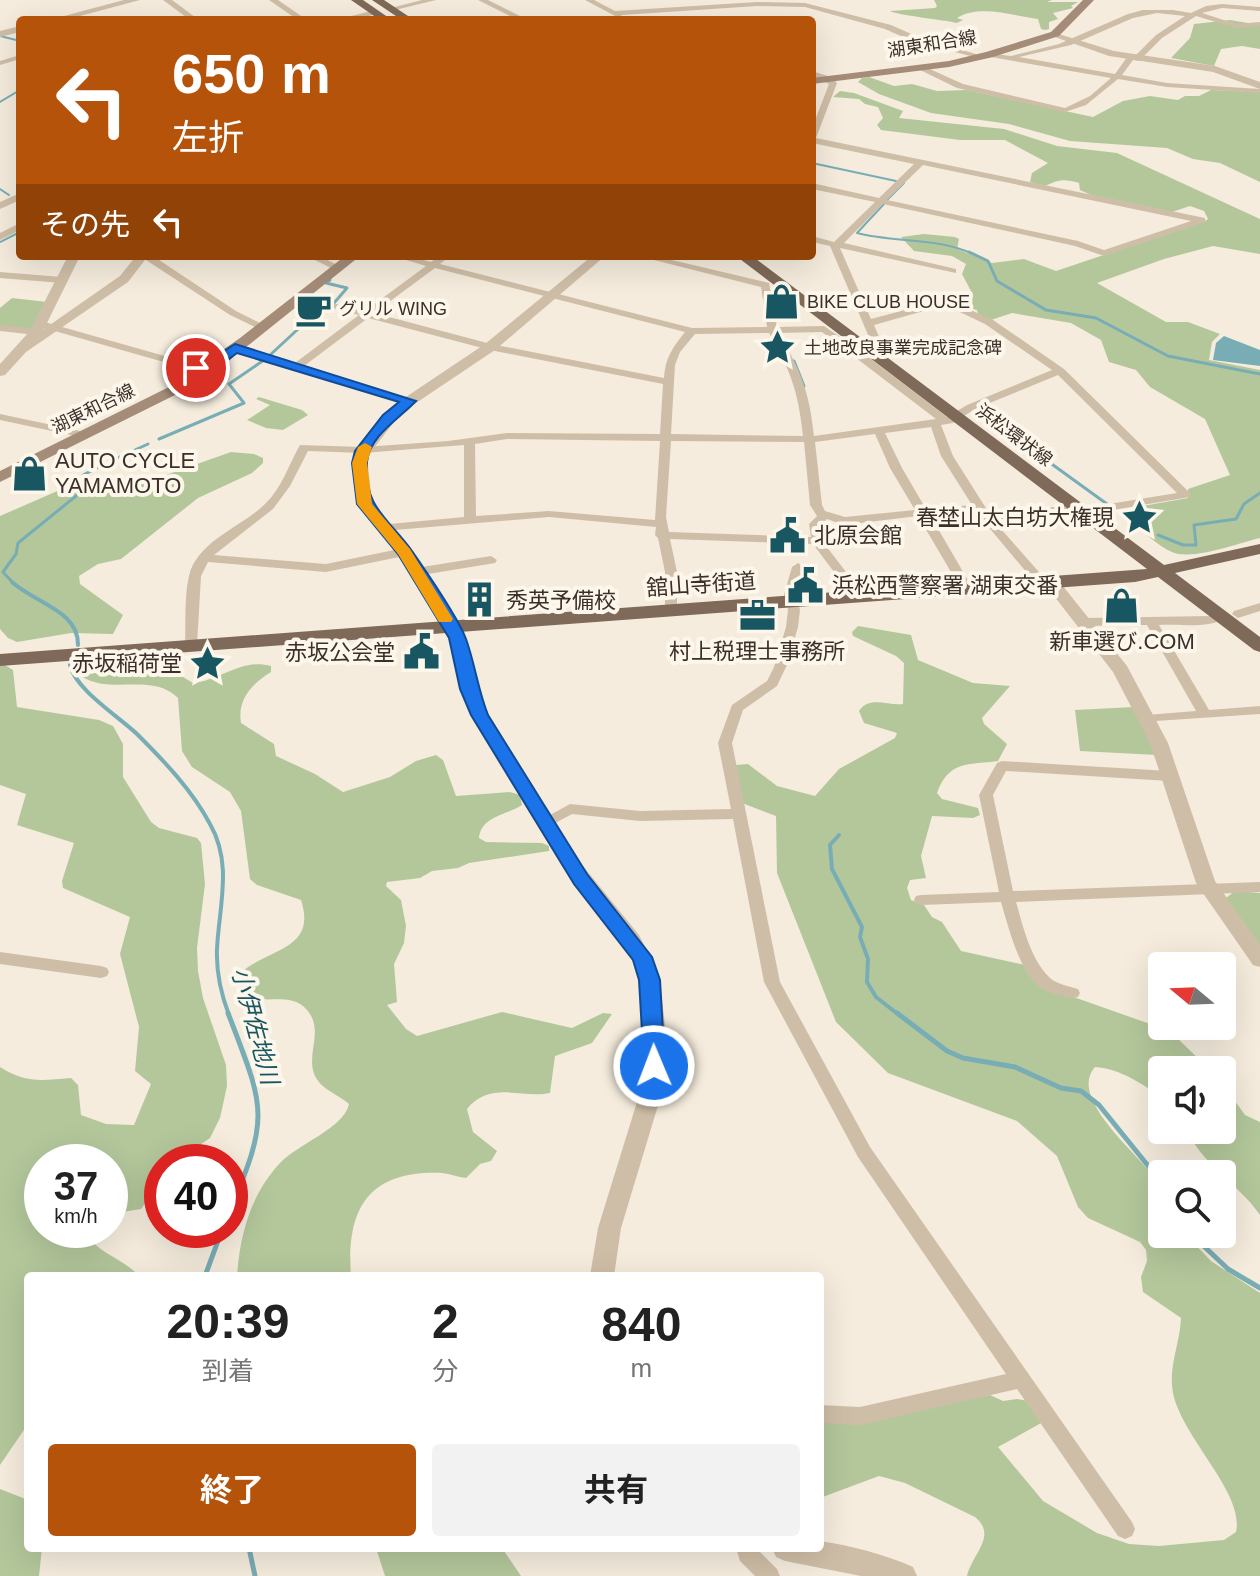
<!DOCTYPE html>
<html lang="ja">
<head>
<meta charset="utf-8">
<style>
  :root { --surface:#fff; --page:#f2f2f2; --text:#222; --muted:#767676; --accent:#b45309 }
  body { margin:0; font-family:Helvetica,"Noto Sans JP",sans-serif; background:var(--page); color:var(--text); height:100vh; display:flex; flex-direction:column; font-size:30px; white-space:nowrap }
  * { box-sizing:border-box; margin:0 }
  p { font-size:26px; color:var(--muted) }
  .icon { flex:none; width:44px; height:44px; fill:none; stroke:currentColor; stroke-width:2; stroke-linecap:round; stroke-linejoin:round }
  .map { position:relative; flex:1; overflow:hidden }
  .details { position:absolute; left:24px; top:1272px; width:800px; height:280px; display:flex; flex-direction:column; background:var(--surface); border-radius:8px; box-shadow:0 8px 32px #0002 }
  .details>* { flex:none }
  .guide { position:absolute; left:16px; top:16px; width:800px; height:244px; border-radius:8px; box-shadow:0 8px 32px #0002; background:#b45309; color:#fff; overflow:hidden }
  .needle { width:52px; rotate:289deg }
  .tools { position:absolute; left:1148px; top:952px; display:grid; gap:16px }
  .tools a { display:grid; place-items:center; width:88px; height:88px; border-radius:8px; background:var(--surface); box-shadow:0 8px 32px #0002; font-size:40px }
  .speed { position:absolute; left:24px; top:1144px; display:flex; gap:16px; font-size:40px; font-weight:700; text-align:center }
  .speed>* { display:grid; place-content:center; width:104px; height:104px; border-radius:50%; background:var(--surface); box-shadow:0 8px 32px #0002; line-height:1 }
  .speed small { font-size:20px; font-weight:400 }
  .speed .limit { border:12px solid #d22; background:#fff; color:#111 }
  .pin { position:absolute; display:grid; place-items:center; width:68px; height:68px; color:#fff; margin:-34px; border:4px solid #fff; border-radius:50%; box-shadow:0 2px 8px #0007 }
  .me { position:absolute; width:88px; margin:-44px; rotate:359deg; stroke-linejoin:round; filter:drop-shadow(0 0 6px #0008) }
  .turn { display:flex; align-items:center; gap:28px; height:168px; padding:0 24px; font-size:36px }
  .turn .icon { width:104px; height:104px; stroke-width:2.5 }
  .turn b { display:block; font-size:56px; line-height:68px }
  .then { display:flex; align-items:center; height:76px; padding:0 24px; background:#0003; gap:16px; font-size:30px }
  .eta { display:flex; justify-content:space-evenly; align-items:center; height:136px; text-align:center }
  .eta b { font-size:48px; font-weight:700; line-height:56px }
  .action { display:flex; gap:16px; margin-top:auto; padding:16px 24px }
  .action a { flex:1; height:92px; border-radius:8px; background:var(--accent); color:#fff; font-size:32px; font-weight:700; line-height:92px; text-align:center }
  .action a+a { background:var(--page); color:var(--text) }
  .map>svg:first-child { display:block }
</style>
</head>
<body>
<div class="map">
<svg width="1260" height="1576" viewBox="0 0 1260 1576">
  <rect width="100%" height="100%" fill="#f5ecdd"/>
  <g fill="#b4c79b">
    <path d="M934,0h118l-5,2h31l-7,4 2,2 -20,5 5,6 -9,3v7l-4,1 -4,-1 -3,-10c-25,-3 -58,-15 -81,-1l6,2 -6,3c-12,-3 -61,-8 -67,-12l45,-3 2,-2z"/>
    <polygon points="1230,20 1260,25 1260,49 1242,46 1221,49 1214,66 1171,58 1190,38 1194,24"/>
    <polygon points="869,77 894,86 912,84 937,91 967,90 1093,117 1123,101 1150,96 1178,100 1185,96 1199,96 1211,90 1260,92 1260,182 1220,163 1193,159 1167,148 1070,141 1009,124 931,113 879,94 858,82 862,78"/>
    <path d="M840,91l14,2 49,18 -4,7 105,11 53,17 60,7 143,66v35l-47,-8 -49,13 -67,24 69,39h22l32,12 -8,8 -3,18 51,10v168c-21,5 -68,23 -88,14 -14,-6 -28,-20 -41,-30l-2,-3 8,-12 51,-9v-9l42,-14 -25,-56 -55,-32 -14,-17 -27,-8 -8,-22 -30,-17 -59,-10 -21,7 -13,-5 -1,-5 -19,-5 3,-6 12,-4 -11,-21 4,-10 -14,-8 -38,-5 -13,-14 23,-3 31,3 4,2 -2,10 35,14 32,-4 32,12 149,-50 3,-2 -4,-8 -14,-5 -18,6 -81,-17 -11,-5 -1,-7c-15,-5 -22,-3 -34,3l-15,-4 2,-9 16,-10 -43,-23h-45l-79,-10 -4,-5 6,-7 -5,-11 -13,-3 -6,-5 -26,-2z"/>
    <polygon points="12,298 47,302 33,330 0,327 0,308"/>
    <polygon points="259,397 302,410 308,415 283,430 266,428 247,420 270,405 256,399"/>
    <path d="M231,452l23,2 9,4v5l-11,10 -54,25 -77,61 -23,5 -19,12 1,8 43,31 -10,19 -42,-1 -54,9 -9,-4 -8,-9v-113l85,-37c17,-3 32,10 50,7z"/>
    <path d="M858,626l53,9 7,25 55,23 37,3 -28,32 2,6 23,20 -9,17c-29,4 -49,-1 -61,32l5,6 36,9 2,7 -7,3 -41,-2 -11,40 5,22 -16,2 -3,8 4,12 13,5 8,12 10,5 19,29 64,14 23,23 122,43 40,39h-48v27c-22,-14 -41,-28 -67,-30 -28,31 44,87 60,112 10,17 7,37 7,55h23l26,27 49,32v283h-293c5,-22 31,-40 8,-59l-70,-34 -26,-7 -59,22v-79l170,-24 13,6 14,-2 12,2 14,21 -45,25 45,54 54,32 32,11 30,2 65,-6 12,-8c9,-39 -54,-94 -63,-139 -5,-27 7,-49 8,-75l-38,-26 -2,-15 6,-16 -1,-11 -6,-8 -52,-24 -10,-11 -21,-51 -40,-35 -129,-48 -52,-51 -59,-149 -1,-57 -34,-13 -6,-38 12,-1 29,22 38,10 24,-27 56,-31 2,-5 -33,-10 -5,-12c10,-16 29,-5 44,-7l1,-41 -8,-7 -43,-20 -1,-4z"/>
    <path d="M156,653v13l12,2 25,15c29,-3 48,-25 78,-17v6c-19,12 -34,27 -30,51l33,21 2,12 39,18 28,18 47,-15 26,-16 20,-6 7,5 13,36 54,-4 10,3 2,10c-15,10 -41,11 -43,33l7,4 56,1 7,3v5l-80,12 -11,5 -26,3 -12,7 -33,4 -1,4 15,14 5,26 -2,17 -10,21 3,38 -10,3 19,24 11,7 85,-24 70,16 31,-15 9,1 -20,29 -37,13 -5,37c-29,6 -59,-13 -83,16l6,23 24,19 -6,10 -11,3 -14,14c-8,-1 -16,-4 -24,-5 -73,-3 -96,35 -91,103h-114c3,-42 14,-82 43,-113 18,-19 64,-35 69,-59 -11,-10 -27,-14 -34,-28 -10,-22 10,-45 -8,-66 -18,-22 -52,1 -68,-22l4,-17c28,-23 74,-22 58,-71l-44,-15 -7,-6 -9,-68 -11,-19 -38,-25 -10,-16 -4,-53c-28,-28 -72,1 -102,-26l2,-7 15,-8z"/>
    <path d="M5,665l8,5 4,37 82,13 14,6 10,18v33l28,45 8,6 38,10 4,5 4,41 -8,64 1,23 5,27 23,67 1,21 -7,32 -10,20 -35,24h-13v18l-21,29 -31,5v-52h-68v68h49l-1,9c13,16 35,21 49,37h-111v148l-28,41v-398c26,17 43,13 71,11l7,7 3,30 25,9 28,1 17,-41 -16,-13 4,-44 -19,-73 10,-37 -67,-29 -1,-7 12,-38 -57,-18 9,-31 -26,-9v-119z"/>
    <polygon points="1134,707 1157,755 1080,751 1075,710"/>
    <polygon points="1235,891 1260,893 1260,949 1226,898"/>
    <path d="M1222,1083l23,32 15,7v93c-22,-32 -58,-50 -73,-85h35z"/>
    <polygon points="0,1489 28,1500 28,1548 42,1548 39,1576 0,1576"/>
    <polygon points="376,1548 502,1548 521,1576 385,1576"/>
  </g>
  <polygon fill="#79adb6" points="1224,336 1260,350 1260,366 1213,360 1216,343"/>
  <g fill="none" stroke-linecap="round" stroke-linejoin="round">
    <g stroke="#79adb6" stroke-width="2">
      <polyline points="0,36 20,41"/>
      <polyline points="0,102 20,90"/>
      <polyline points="812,163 896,181"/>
      <polyline points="0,189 9,195"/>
      <polyline points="887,200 904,183"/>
      <path d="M884,204l-27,29c38,10 80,4 116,21"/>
      <polyline points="0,242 20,232"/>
    </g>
    <g stroke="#79adb6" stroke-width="3">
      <polyline points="969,252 988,261 997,281 1046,310 1096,318 1168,356 1260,374"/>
      <polyline points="330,280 326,283 347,288 334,303"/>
      <polyline points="269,356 311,317 329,306"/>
      <polyline points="794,361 804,386"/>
      <polyline points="159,439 244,403 229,384 264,360"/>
      <polyline points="1042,457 1107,504"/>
      <polyline points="111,461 148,444"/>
      <polyline points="1158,535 1183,545 1196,545 1194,525 1236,519 1244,504 1260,493"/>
      <polyline points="14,584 3,572 16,554 18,543 81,492 85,485 83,475 101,466"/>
    </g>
    <g stroke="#79adb6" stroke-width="4">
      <path d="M12,582c23,21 67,29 66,63"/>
      <path d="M70,665c5,24 48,51 67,69 27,27 55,56 73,90 23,40 9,82 7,125 -1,23 4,45 12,66"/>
      <polyline points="839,835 830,845 832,869 862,927 860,937 868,959 867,982 876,997 899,1015"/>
    </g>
    <g stroke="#79adb6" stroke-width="5">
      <path d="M228,1013c36,94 43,102 2,197"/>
      <polyline points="897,1013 947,1051 963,1058 1015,1067 1061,1088 1081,1091 1099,1105 1162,1183"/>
      <polyline points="1191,1234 1228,1269 1260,1288"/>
      <polyline points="205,1276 222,1230"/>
      <polyline points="249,1548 255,1576"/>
    </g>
  </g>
  <polygon fill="#d4703d" points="1105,599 1134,599 1139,610 1110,611"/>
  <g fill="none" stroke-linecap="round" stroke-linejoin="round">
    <g fill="#cfbea7" fill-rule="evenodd">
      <polygon points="163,0 172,0 199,20 190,20"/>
      <polygon points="269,0 278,0 307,20 298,20"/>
      <polygon points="422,0 436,0 391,11 387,9"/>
      <polygon points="478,0 488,0 528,20 518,20"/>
      <polygon points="585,0 594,0 615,11 757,2 805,3 891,25 918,37 986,57 982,59 912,41 885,29 805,7 757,6 622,15 619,18"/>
      <path d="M1222,4l38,3v4l-38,-3 -20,5 34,11 24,-2v4l-24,2 -40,-12 -34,22 -23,23 -6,-1 -11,15 45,8 93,6v4l-93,-6 -49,-8 -32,26 -21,7 -108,-24 -43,-21 7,-2 42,19 102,24 25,-12 21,-18 -120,-21 -4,-2 1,-2 23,3 48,-12 69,-30 15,-4h30l18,3 15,-7zM1157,13l28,3 -29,19 -22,22 -6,-1 -13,18 -96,-17 52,-12 62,-27z"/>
      <polygon points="375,10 379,12 378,14 350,20 336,20"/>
      <polygon points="20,55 20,59 0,65 0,61"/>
      <path d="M812,71l19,6 6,6 -21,55 389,80v4l-101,34 -29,-10 -192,-42 -39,39 112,26v4l-116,-25 31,71 75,-20 47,21 71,49 126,124v4l-95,16v-4l20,-6 62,-10 -119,-118 -83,34 -22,14 -12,2 12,31 36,57 87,-8 6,3 -6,3 -83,9 53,60 2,3 -2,3h-8l-62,-74 -46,3 43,74 -6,4 -6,-4 -43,-73 -74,9 -17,-6 -6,6 2,17 40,52 2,3 -2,3h-8l-42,-56 -143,-5 7,33v38l-6,4 -6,-4v-38l-7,-34 -3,-3 1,-8 -107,-10 -166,14 -4,-2v-4l85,-8v-72l-101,8 -55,-2 -18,35 -17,23 -59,46 112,9 78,-16 6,4 -6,4 -78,16 -118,-10 -7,14 -4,69 -1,3h-10l-1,-3c1,-22 -1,-48 4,-69 8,-35 53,-49 76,-72 17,-16 24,-40 35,-59l63,2 85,-6 59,-8 153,1 3,-50 -173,-34 -122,-32 -64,48 109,33v4h-8l-174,-53 -1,-2 5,-3 60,18 64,-48 -60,-16v-4l66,16 61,-45 -33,-10h16l22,6 8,-6h11l-10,8 252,64 75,-1 -6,-40 -123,-31h17l114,27 8,44 47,-1 25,17 20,-6 -39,-91 -18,-4v-6l22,6 41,-40 -63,-13v-6l67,15 35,-34 -102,-21v-15l17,-44 -17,-8zM923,165l268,56 -87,29 -26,-9 -191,-41zM435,268l250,64c-12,15 -20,26 -21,46l-173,-34 -117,-31zM945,305l40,19 67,46 -85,35 -20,12 -92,-70 24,-6 1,-2 -6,-14zM822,332l114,87 -122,17c-5,-46 -13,-64 -35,-103zM769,333c22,39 29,57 34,103l-132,-2 4,-69 5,-13 15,-18zM931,427l10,29 31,49 -46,4 -24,-41 -17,-35zM875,434l15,34 25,42 -70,7 -20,-6 -3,-6 -7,-63zM507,439l153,2 -5,79 -106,-9 -73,5 -1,-72zM671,441l133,1 6,63 7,11 -8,8 2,13 -142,-5 -3,-15z"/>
      <polygon points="20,223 20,230 0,240 0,233"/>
      <polygon points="137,256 153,256 236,311 268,327 259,329 230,315 146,260 138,259"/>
      <polygon points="307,256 320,256 343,268 335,270"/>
      <polygon points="0,272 62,277 67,280 62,283 0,278"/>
      <polygon points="41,321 207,368 208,370 207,372 199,372 37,326 36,324"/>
      <polygon points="0,325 36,329 41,332 36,335 0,331"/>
      <polygon points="0,414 85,432 90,435 85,438 0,420"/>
      <polygon points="491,556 497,560 495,563 416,576 410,572 416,568"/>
      <polygon points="798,563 804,567 796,595 800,610 798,627 786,667 777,686 743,710 732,743 780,982 870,1147 1132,1522 1135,1529 1132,1536 1125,1539 1118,1536 1017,1389 860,1425 820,1423 820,1405 860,1407 1006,1374 858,1157 764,982 733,819 640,821 572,814 546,828 539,823 541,820 570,804 640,811 731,809 718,743 732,705 767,681 774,667 786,627 788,610 784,595 792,567"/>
      <polygon points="1260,603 1260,611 1238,618 1232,614 1234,611"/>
      <path d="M1221,613l6,4c-16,12 -47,7 -68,8l50,85 51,-4v8l-119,8 -2,-3 2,-3 5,-1 50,-4 -49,-86 -63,1 -6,-4 6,-4 127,-2z"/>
      <path d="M1002,761l167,10 7,5 -7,5 -163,-10 -13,24 20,96 247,-9v10l-244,10c7,24 14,56 33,75 7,7 19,9 29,12l2,4 -2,4c-8,2 -11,0 -19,-2 -6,-2 -12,-3 -18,-7 -21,-14 -33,-62 -40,-86l-80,3 -5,-1 -2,-4 2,-4 5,-1 78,-3 -20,-97 18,-32z"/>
      <polygon points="0,952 101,966 107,968 109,972 107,976 101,978 0,964"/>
      <polygon points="736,1548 756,1548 777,1569 780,1576 755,1576 740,1561"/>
    </g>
    <g fill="#cfbea7" fill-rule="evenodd">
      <polygon points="124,0 140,0 65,20 49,20"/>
      <polygon points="20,26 20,32 0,37 0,31"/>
      <polygon points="1052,32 1114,51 1215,66 1260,82 1260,89 1213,72 1109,56 1052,36"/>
      <polygon points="20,193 20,200 0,209 0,202"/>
      <polygon points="68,256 80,256 44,329 120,276 136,256 148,256 128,282 26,352 5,375 0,376 0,364 29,332"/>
      <polygon points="592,256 605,256 495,350 401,413 367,457 372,503 412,552 465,638 477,689 489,715 575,856 639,935 659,974 665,1025 663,1089 621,1228 614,1276 590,1276 598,1228 641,1089 645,1025 639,974 625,946 562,866 471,715 461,689 449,638 397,554 358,504 353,457 391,407 485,344"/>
      <polygon points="1052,578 1058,580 1127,666 1168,743 1215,881 1260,945 1260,967 1253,965 1196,883 1150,743 1113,672 1044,583"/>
      <path d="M820,1541c32,5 64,13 93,26l4,9h-56l-76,-15 -9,-4 -4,-9h48z"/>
    </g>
    <g fill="#a48c78" fill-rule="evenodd">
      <polygon points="1083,0 1094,0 1059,36 993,57 949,67 812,84 812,78 949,61 986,52 1051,32"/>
      <polygon points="345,256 360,256 250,344 179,393 0,482 0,471 169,387 240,338"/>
    </g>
    <g fill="#7f6958" fill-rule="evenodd">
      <polygon points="351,0 363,0 389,18 380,20"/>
      <polygon points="372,0 384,0 414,20 402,20"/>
      <polygon points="736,256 752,256 1164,565 1260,544 1260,554 1175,573 1260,637 1260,652 1254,650 1158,577 1135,582 0,666 0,654 1147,569"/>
    </g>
  </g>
  <path fill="#1a73e8" stroke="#114b97" stroke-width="2" d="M235,344l181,57c-16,17 -47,35 -49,61 -4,45 22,57 45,89 15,22 45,64 54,88 9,25 12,51 22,76l99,159 65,83 8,23 5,86 -3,6 -8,3 -7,-3 -3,-6 -5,-86 -6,-20 -59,-76 -103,-169 -11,-26 -11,-51 -51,-84 -41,-50 -5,-41 3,-12 28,-36 16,-13 -162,-49c-15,11 -30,28 -48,15l7,-4 6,1z"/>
  <polygon fill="#f59e0b" points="365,443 372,447 367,463 372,504 410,549 453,619 451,622 439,622 398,554 357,504 352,463 358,447"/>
  <defs>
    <symbol id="shop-bare" viewBox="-9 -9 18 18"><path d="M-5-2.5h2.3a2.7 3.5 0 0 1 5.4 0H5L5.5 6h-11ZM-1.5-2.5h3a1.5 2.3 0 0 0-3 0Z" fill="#185662" stroke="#fcf6eb" stroke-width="2.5" paint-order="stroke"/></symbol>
    <symbol id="cafe-bare" viewBox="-9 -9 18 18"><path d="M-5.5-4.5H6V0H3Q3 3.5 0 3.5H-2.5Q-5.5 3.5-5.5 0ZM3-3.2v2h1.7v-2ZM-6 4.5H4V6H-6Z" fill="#185662" stroke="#fcf6eb" stroke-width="2.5" paint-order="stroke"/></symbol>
    <symbol id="sight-bare" viewBox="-9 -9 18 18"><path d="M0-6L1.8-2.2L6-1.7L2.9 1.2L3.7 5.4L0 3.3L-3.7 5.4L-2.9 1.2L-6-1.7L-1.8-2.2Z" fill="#185662" stroke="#fcf6eb" stroke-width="2.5" paint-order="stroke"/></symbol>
    <symbol id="civic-bare" viewBox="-9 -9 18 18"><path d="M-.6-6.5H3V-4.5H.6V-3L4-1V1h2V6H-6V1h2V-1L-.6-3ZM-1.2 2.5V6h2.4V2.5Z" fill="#185662" stroke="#fcf6eb" stroke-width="2.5" paint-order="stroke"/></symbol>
    <symbol id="building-bare" viewBox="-9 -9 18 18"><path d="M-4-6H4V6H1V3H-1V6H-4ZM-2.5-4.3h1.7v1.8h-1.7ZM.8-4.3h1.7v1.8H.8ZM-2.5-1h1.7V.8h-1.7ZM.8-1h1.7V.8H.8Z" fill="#185662" stroke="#fcf6eb" stroke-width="2.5" paint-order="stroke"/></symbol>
    <symbol id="office-bare" viewBox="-9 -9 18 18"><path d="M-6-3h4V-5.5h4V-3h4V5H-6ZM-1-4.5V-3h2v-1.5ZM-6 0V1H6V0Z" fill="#185662" stroke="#fcf6eb" stroke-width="2.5" paint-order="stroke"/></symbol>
  </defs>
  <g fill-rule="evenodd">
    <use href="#shop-bare" x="756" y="276" width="51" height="51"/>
    <use href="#cafe-bare" x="288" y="284" width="51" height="51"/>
    <use href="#sight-bare" x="752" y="322" width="51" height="51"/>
    <use href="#shop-bare" x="4" y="448" width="51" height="51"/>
    <use href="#sight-bare" x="1114" y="492" width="51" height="51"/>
    <use href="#civic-bare" x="762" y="510" width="51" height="51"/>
    <use href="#civic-bare" x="780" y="560" width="51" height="51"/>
    <use href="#building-bare" x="454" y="574" width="51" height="51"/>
    <use href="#shop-bare" x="1096" y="580" width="51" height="51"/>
    <use href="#office-bare" x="732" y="590" width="51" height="51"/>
    <use href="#civic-bare" x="396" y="626" width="51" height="51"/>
    <use href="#sight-bare" x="182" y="638" width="51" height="51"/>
  </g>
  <g text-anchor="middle" stroke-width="8" stroke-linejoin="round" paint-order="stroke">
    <g font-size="18" fill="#3b3029" stroke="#fcf6eb">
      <text transform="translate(932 44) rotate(-9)" y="6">湖東和合線</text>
      <text transform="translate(93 409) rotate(-26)" y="6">湖東和合線</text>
      <text transform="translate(1014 435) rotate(37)" y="6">浜松環状線</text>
    </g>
    <g font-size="18" fill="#3b3029" stroke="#fcf6eb" text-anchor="start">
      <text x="807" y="308">BIKE CLUB HOUSE</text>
      <text x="339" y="315">グリル WING</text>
      <text x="804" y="354">土地改良事業完成記念碑</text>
    </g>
    <g font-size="22" fill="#3b3029" stroke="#fcf6eb" text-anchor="start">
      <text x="55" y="468">AUTO CYCLE<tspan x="55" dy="25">YAMAMOTO</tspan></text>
      <text x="1114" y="525" text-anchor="end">春埜山太白坊大権現</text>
      <text x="814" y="543">北原会館</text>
      <text x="832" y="593">浜松西警察署 湖東交番</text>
      <text x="506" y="608">秀英予備校</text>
      <text x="1122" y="649" text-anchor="middle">新車選び.COM</text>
      <text x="757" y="659" text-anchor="middle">村上税理士事務所</text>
      <text x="395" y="660" text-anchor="end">赤坂公会堂</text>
      <text x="182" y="671" text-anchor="end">赤坂稲荷堂</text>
    </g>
    <g font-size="22" fill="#3b3029" stroke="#fcf6eb">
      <text transform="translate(701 584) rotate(-4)" y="8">舘山寺街道</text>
    </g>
    <g font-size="24" font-style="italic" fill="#185662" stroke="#fcf6eb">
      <text transform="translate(255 1026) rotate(75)" y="8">小伊佐地川</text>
    </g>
  </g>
</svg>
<div class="tools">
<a><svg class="needle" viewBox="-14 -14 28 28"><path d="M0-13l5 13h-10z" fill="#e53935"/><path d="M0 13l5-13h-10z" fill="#767676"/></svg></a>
<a><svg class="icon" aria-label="sound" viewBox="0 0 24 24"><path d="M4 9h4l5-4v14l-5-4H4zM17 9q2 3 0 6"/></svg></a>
<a><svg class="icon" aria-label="search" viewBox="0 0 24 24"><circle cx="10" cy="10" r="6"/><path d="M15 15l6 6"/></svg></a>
</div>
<div class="speed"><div>37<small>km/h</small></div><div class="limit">40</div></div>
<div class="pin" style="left:196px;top:368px;background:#d93025"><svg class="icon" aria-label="arrive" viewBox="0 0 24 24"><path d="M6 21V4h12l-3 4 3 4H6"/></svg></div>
<svg class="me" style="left:654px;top:1066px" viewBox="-20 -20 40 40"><circle r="17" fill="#1a73e8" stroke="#fff" stroke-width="3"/><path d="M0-11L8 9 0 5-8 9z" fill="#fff"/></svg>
<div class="guide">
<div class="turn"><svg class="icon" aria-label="left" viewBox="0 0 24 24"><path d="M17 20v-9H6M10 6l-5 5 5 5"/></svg><div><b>650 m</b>左折</div></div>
<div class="then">その先<svg class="icon" aria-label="left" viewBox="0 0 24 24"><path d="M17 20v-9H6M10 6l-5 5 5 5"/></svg></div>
</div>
<section class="details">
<div class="eta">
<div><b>20:39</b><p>到着</p></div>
<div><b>2</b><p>分</p></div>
<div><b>840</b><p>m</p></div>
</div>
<div class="action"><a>終了</a><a>共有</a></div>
</section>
</div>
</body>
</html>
